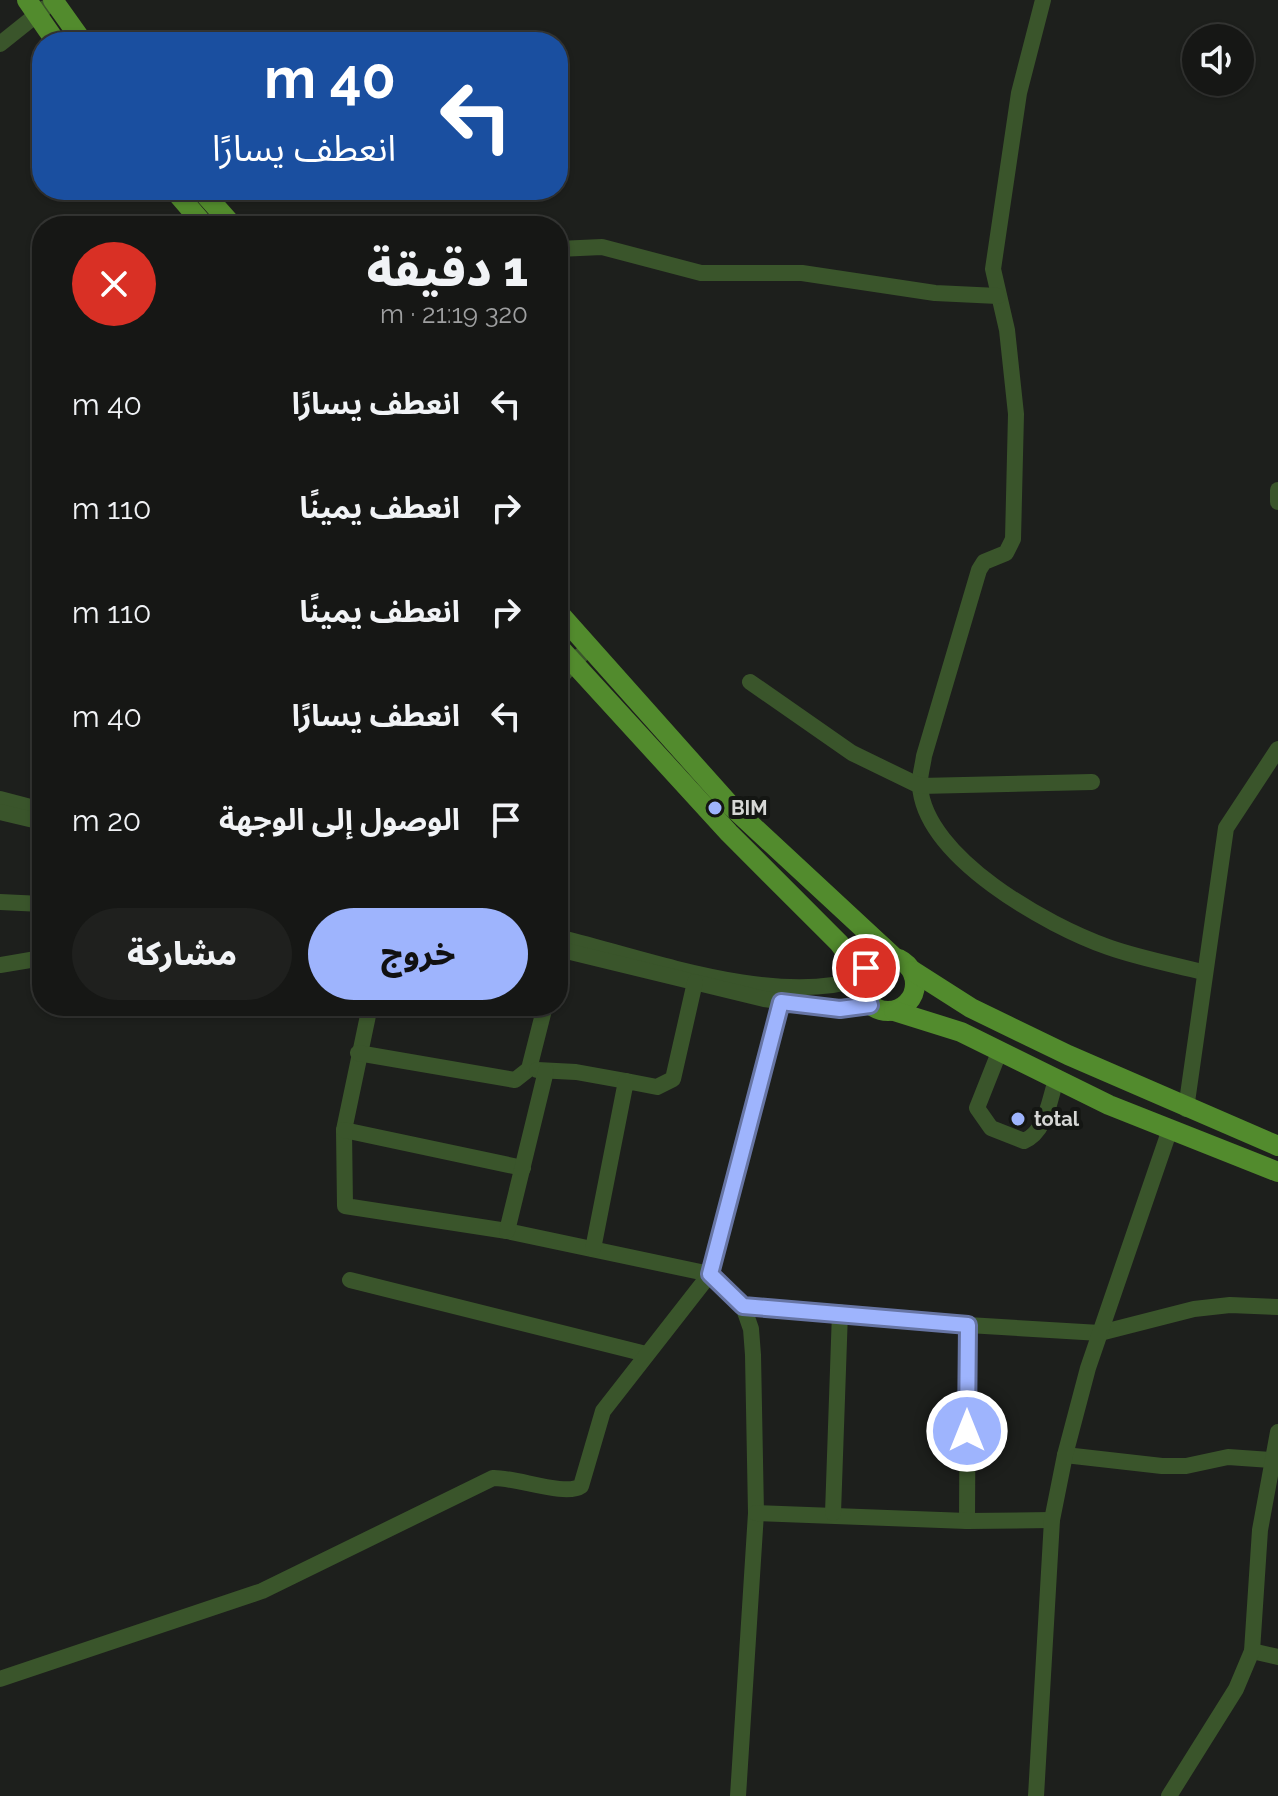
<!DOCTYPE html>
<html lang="ar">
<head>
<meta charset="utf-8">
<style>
  :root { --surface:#161715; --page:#1f201e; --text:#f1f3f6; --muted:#9e9fa0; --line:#353634; --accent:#9eb4fd }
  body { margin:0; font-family:Raleway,"Noto Sans Arabic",sans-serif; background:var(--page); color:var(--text); direction:rtl; height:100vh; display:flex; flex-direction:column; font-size:30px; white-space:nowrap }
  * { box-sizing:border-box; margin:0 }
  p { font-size:26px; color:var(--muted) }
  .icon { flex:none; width:44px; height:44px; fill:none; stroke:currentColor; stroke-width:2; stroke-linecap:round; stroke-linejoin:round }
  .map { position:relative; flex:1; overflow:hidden; direction:ltr }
  .sheet { position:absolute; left:32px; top:216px; width:536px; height:800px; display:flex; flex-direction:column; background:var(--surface); border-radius:32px; box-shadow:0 2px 6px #0004,0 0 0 2px var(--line); direction:rtl }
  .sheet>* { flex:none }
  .hud { position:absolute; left:32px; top:32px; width:536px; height:168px; border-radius:32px; box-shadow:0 2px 6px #0004,0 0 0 2px var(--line); direction:rtl; background:#1a4fa0; color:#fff; overflow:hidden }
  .controls { position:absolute; left:1182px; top:24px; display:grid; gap:16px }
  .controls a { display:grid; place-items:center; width:72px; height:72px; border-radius:50%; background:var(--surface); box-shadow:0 2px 6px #0004,0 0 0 2px var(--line); font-size:40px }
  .pin { position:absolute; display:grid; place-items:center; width:68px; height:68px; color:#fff; margin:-34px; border:4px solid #fff; border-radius:50%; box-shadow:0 2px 8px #0007 }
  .me { position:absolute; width:88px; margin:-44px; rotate:0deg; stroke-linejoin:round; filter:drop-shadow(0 0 6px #0008) }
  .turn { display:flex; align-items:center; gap:28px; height:168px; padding:0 40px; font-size:36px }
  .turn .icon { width:104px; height:104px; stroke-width:2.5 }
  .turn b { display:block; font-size:56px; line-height:68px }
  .round { display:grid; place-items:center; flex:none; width:84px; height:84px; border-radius:42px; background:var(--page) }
  .summary { display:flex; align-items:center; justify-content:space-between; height:136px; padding:0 40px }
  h1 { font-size:48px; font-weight:800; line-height:60px }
  .primary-button { display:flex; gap:16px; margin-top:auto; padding:16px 40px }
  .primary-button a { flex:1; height:92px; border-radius:48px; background:var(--accent); color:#111; font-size:32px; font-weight:800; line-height:92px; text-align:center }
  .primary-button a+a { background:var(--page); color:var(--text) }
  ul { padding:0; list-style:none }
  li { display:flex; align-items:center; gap:24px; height:104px; padding:0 40px }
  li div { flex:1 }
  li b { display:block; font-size:30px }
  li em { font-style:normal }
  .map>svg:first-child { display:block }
</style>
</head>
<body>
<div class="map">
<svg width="1278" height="1796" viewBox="0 0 1278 1796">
  <rect width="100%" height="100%" fill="#1d1f1c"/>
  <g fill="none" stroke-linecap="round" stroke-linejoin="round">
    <g stroke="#3a552b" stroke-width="16">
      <path d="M1043,0l-24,93 -26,176 14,61 9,84 -3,125 -7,14 -22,9 -5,8 -55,186c-1,9 -5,21 -4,30 5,72 128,140 188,161 31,11 63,17 95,25"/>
      <polyline points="0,44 45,8"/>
      <polyline points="558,249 602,247 701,273 802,273 935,293 998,296"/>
      <polyline points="1278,490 1278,502"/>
      <polyline points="558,680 581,655"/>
      <polyline points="750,682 852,753 920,786 1092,782"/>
      <polyline points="0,799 42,810"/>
      <polyline points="0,812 42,822"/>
      <polyline points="0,902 42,904"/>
      <path d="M558,937c86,21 219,71 304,41"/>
      <polyline points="558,949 764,999 840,1009 870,1005"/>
      <polyline points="0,965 42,958"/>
      <polyline points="370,1006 344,1130 345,1206 507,1231 710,1274 743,1306 751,1329 753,1355 756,1513 738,1796"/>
      <path d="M1000,1050l-23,58 14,20 33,13c22,-9 25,-40 32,-61"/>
      <polyline points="358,1053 515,1080 529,1069 545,1006"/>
      <polyline points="537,1070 576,1072 626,1081"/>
      <polyline points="1186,1109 1226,828 1278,749"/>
      <polyline points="344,1130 523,1168"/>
      <polyline points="507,1231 546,1071"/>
      <polyline points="593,1249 626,1081 657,1087 673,1079 695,982"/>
      <polyline points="350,1280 646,1354"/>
      <polyline points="743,1306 968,1325 967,1521"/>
      <polyline points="968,1325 1100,1333 1194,1309 1230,1305 1278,1307"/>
      <polyline points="1065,1455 1162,1466 1186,1466 1228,1457 1271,1460"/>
      <polyline points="756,1513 967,1521 1052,1520"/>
      <polyline points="833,1513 840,1312"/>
      <polyline points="1252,1651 1278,1657"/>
      <path d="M0,1679l262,-88 231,-113c22,-1 73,19 88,8l22,-75 107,-137 71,-272"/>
      <polyline points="1036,1796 1052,1520 1065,1455 1088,1368 1169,1132"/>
      <polyline points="1169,1796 1236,1689 1252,1651 1260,1530 1278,1432"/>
    </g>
    <g stroke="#528b2d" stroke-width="20">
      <polyline points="27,0 56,42"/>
      <polyline points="53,0 83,42"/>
      <polyline points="174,190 205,226"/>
      <polyline points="201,190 233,226"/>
      <polyline points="558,612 731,806 894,957"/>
      <polyline points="558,646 729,833 839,943 862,974"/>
      <circle cx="888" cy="984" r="27"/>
      <polyline points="913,971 971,1008 1068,1055 1278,1146"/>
      <polyline points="894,1011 961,1032 1109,1105 1278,1172"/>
    </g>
  </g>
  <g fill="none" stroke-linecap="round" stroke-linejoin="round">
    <defs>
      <polyline id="route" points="866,968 861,985 870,1005 840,1009 781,1002 710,1274 743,1306 968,1325 967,1431"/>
    </defs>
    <use href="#route" stroke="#6775a4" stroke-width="20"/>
    <use href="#route" stroke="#9eb4fd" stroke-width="14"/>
  </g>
  <g fill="#9eb4fd" stroke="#141613" stroke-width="3">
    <circle cx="715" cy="808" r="8"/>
    <circle cx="1018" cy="1119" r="8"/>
  </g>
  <g text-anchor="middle" stroke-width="8" stroke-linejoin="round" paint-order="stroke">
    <g font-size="20" font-weight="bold" fill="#d6d7d5" stroke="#141613" text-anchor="start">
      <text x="731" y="815">BIM</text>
      <text x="1034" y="1126">total</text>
    </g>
  </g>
</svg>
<div class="controls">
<a><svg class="icon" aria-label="sound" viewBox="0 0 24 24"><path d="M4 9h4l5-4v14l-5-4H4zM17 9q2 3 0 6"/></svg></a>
</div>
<div class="pin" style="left:866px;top:968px;background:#d93025"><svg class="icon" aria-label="arrive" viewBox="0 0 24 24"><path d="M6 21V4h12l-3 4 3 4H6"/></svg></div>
<svg class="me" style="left:967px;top:1431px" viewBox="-20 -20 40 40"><circle r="17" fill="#9eb4fd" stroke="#fff" stroke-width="3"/><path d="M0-11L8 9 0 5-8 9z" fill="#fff"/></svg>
<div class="hud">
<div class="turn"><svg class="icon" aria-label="left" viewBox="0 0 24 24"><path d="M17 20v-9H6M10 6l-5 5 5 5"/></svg><div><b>40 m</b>انعطف يسارًا</div></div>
</div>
<section class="sheet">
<div class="summary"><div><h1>1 دقيقة</h1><p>320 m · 21:19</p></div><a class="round" style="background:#d93025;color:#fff"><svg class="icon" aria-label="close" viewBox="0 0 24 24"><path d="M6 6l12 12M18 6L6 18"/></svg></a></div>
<ul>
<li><svg class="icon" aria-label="left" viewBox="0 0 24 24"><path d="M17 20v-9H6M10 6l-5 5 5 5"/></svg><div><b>انعطف يسارًا</b></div><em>40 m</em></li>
<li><svg class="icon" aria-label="right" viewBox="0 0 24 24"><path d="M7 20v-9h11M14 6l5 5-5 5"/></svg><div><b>انعطف يمينًا</b></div><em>110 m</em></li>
<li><svg class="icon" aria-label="right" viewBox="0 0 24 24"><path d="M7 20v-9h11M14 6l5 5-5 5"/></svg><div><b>انعطف يمينًا</b></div><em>110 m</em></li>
<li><svg class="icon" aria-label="left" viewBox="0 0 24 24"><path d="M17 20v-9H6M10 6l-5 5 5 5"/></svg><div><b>انعطف يسارًا</b></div><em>40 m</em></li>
<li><svg class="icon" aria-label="arrive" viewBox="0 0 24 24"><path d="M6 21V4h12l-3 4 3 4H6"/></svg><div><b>الوصول إلى الوجهة</b></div><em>20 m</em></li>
</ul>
<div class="primary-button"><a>خروج</a><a>مشاركة</a></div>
</section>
</div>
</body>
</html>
